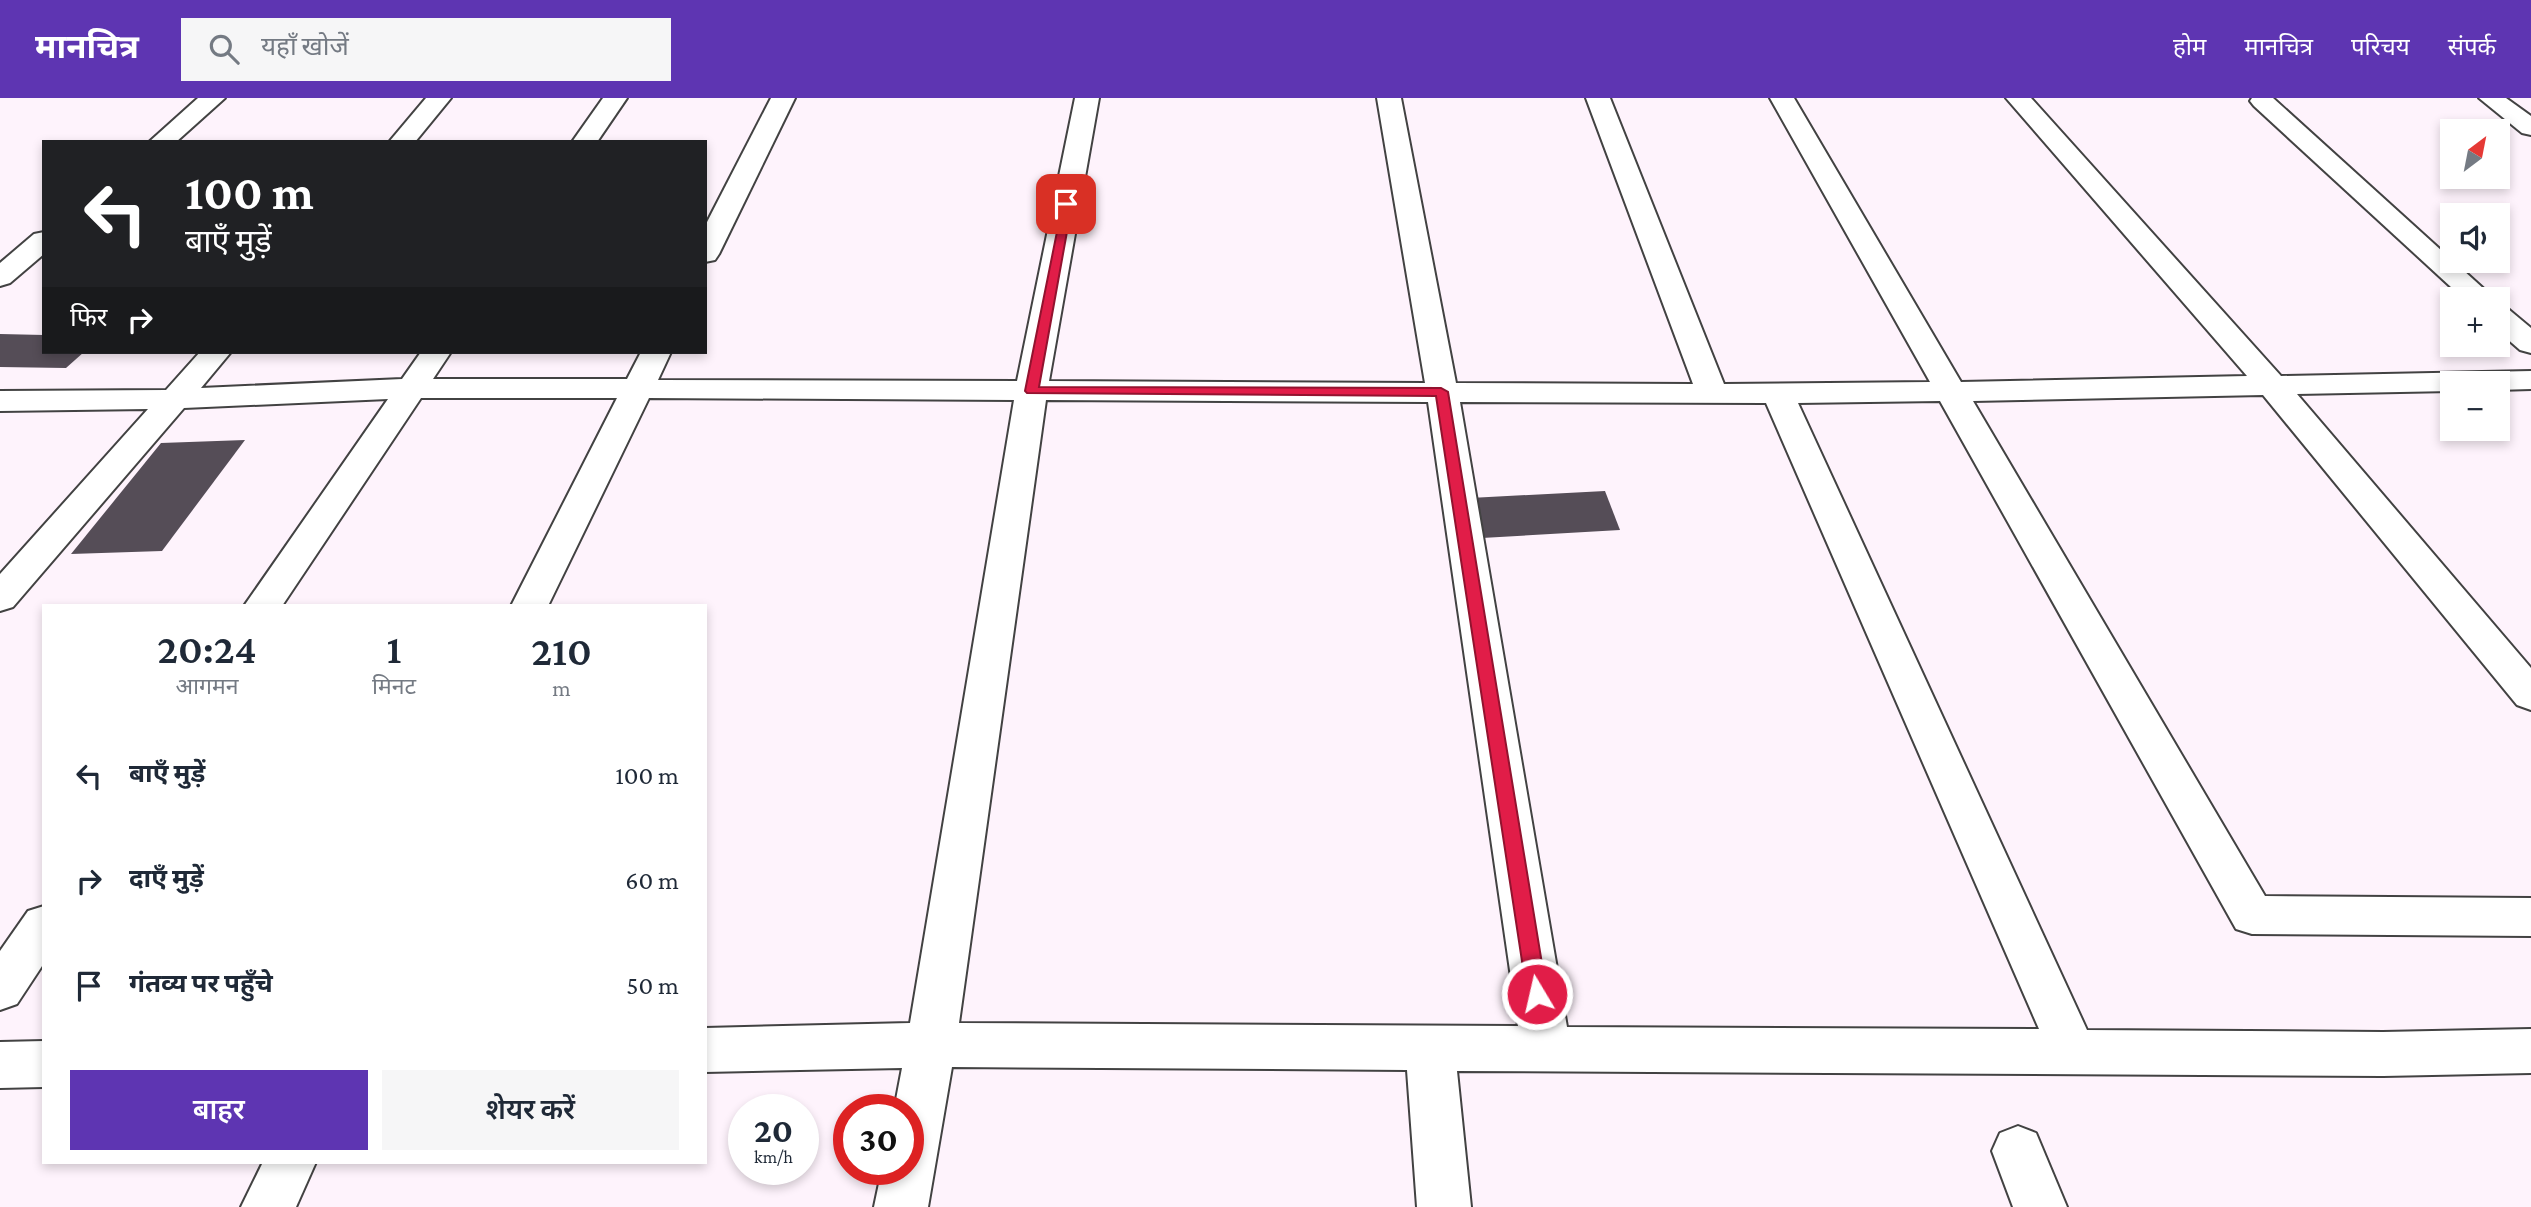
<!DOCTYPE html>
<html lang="hi">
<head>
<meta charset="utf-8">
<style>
  :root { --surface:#fff; --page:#f6f6f7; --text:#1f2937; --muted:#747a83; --accent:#5e35b2 }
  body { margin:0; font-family:"Crimson Pro","Noto Sans Devanagari",serif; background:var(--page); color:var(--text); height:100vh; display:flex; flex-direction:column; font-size:26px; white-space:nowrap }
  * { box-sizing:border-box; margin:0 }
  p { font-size:23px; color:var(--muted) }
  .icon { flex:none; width:38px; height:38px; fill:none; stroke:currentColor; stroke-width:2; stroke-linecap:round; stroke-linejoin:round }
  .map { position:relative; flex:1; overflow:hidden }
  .drawer { position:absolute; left:42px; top:506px; width:665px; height:560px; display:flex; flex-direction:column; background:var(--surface); border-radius:0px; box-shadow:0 4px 10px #0003 }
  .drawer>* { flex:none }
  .banner { position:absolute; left:42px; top:42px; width:665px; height:214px; border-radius:0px; box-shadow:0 4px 10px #0003; background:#202124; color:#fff; overflow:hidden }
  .needle { width:46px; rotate:32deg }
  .buttons { position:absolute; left:2440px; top:21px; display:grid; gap:14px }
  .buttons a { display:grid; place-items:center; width:70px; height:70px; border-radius:0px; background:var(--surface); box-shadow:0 4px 10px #0003; font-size:35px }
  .speed { position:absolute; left:728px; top:996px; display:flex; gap:14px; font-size:35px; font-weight:700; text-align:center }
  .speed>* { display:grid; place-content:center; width:91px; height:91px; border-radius:50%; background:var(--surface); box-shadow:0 4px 10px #0003; line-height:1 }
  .speed small { font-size:18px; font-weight:400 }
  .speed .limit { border:10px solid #d22; background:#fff; color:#111 }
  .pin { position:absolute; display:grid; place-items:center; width:60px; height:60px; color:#fff; margin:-30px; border-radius:14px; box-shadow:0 4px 10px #0006 }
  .me { position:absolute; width:77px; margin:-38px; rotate:351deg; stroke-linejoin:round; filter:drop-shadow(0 0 5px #0008) }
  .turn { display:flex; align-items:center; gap:24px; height:147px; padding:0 28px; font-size:32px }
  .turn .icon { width:91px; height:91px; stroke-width:2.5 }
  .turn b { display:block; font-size:49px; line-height:60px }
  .then { display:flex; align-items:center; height:66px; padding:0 28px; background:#0003; gap:14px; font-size:26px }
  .eta { display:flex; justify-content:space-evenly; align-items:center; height:119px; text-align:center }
  .eta b { font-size:42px; font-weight:600; line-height:49px }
  .primary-button { display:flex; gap:14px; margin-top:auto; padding:14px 28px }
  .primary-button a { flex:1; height:80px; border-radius:0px; background:var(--accent); color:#fff; font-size:28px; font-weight:600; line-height:80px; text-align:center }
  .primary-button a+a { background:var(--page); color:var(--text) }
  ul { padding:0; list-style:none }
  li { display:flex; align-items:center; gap:21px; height:105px; padding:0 28px }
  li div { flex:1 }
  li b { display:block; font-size:26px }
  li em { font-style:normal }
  header { display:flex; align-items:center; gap:42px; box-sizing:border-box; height:98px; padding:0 35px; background:var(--accent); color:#fff }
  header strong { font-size:33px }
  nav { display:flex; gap:38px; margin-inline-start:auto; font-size:24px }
  .search { width:490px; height:63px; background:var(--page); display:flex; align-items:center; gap:18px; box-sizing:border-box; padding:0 24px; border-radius:0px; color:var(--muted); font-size:26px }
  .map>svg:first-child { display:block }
</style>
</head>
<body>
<header>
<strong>मानचित्र</strong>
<div class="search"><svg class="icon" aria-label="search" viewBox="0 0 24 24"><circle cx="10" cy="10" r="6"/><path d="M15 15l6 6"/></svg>यहाँ खोजें</div>
<nav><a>होम</a><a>मानचित्र</a><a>परिचय</a><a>संपर्क</a></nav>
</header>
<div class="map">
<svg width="2531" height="1109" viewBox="0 0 2531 1109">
  <rect width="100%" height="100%" fill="#fef3fc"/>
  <g fill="#554d57">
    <polygon points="0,236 44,237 44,254 84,254 66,270 0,269"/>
    <polygon points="245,342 162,453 71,456 161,345"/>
    <polygon points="1605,393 1620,432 1482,440 1470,400"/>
  </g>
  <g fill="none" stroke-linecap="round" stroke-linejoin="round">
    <defs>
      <g id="minor">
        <polygon points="198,0 225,0 176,44 149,44"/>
        <polygon points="426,0 451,0 415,44 389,44"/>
        <polygon points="603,0 627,0 597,44 572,44"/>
        <polygon points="771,0 795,0 719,156 715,162 705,164 705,128"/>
        <path d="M1075,0h24l-50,283 376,2 -48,-285h24l55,285 237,1 -107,-286h24l114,286 206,-2 -160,-284h24l167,284 286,-6 -241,-278h25l250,278 250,-5v18l-34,1v-7h-45v8l-155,3 234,274v42l-14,-5 -254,-310 -290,6 292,495 266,2v38l-279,-2 -16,-5 -296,-528 -142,2 289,627 296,2 148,-3v44l-148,3 -926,-5 14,136h-54l-10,-137 -455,-3 -24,140h-54l8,-38h26v-59h-14l8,-42 -197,4v-44l205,-5 104,-623 -365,-2 -101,208h-37l106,-208h-196l-139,208h-38l144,-207 -204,9 -171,199 -13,4v-37l148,-165 -148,2v-20l166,-1 34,-38h31l-30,36 201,-9 19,-27h30l-18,27h194l14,-27h30l-13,28 359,1zM1046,302l382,2 90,624 -559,-3zM1460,304l306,1 273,626 -472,-2z"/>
        <polygon points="2252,0 2273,0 2495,201 2464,201 2254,8 2250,3"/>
        <polygon points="2479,0 2506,0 2531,18 2531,37 2522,35"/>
        <polygon points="44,134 44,156 10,185 0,188 0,165 34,136"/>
        <polygon points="2497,207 2507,210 2531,230 2531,255 2520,252 2497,232"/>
        <polygon points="44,808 44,865 17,906 0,912 0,853 28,813"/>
        <polygon points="44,943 44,989 0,990 0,944"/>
        <polygon points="2018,1028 2036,1035 2067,1109 2013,1109 1992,1053 2000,1035"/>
        <polygon points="263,1064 316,1064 296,1109 241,1109"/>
      </g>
    </defs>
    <use href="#minor" stroke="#424242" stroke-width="4"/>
    <use href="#minor" fill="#fff" fill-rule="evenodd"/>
  </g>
  <polygon fill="#e11d48" stroke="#92132f" stroke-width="2" points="1063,104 1072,106 1039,289 1441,290 1448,294 1547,896 1544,902 1537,905 1530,902 1527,896 1436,298 1027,295 1025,293"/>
</svg>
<div class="buttons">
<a><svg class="needle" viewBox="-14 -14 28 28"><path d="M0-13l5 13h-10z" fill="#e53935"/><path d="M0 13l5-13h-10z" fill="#747a83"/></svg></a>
<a><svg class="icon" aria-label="sound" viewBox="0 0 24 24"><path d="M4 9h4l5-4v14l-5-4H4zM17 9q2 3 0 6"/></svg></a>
<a>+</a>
<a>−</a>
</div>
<div class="speed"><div>20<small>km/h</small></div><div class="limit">30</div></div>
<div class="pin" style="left:1066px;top:106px;background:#d93025"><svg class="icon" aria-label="arrive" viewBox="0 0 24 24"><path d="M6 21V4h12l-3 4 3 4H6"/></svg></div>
<svg class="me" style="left:1537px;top:896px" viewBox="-20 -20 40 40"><circle r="17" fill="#e11d48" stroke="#fff" stroke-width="3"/><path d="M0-11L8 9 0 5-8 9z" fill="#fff"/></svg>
<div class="banner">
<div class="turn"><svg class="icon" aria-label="left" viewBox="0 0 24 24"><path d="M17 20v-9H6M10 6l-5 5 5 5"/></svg><div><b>100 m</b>बाएँ मुड़ें</div></div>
<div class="then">फिर<svg class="icon" aria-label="right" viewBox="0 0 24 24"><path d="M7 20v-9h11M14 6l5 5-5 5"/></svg></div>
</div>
<section class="drawer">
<div class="eta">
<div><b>20:24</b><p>आगमन</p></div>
<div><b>1</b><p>मिनट</p></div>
<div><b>210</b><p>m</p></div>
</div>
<ul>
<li><svg class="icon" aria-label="left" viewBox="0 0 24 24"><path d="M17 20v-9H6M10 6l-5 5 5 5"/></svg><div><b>बाएँ मुड़ें</b></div><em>100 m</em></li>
<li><svg class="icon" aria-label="right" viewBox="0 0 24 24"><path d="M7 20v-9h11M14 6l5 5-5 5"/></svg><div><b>दाएँ मुड़ें</b></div><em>60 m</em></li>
<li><svg class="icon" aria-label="arrive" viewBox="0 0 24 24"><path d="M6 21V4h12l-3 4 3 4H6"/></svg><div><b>गंतव्य पर पहुँचे</b></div><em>50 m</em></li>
</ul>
<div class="primary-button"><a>बाहर</a><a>शेयर करें</a></div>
</section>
</div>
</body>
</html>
